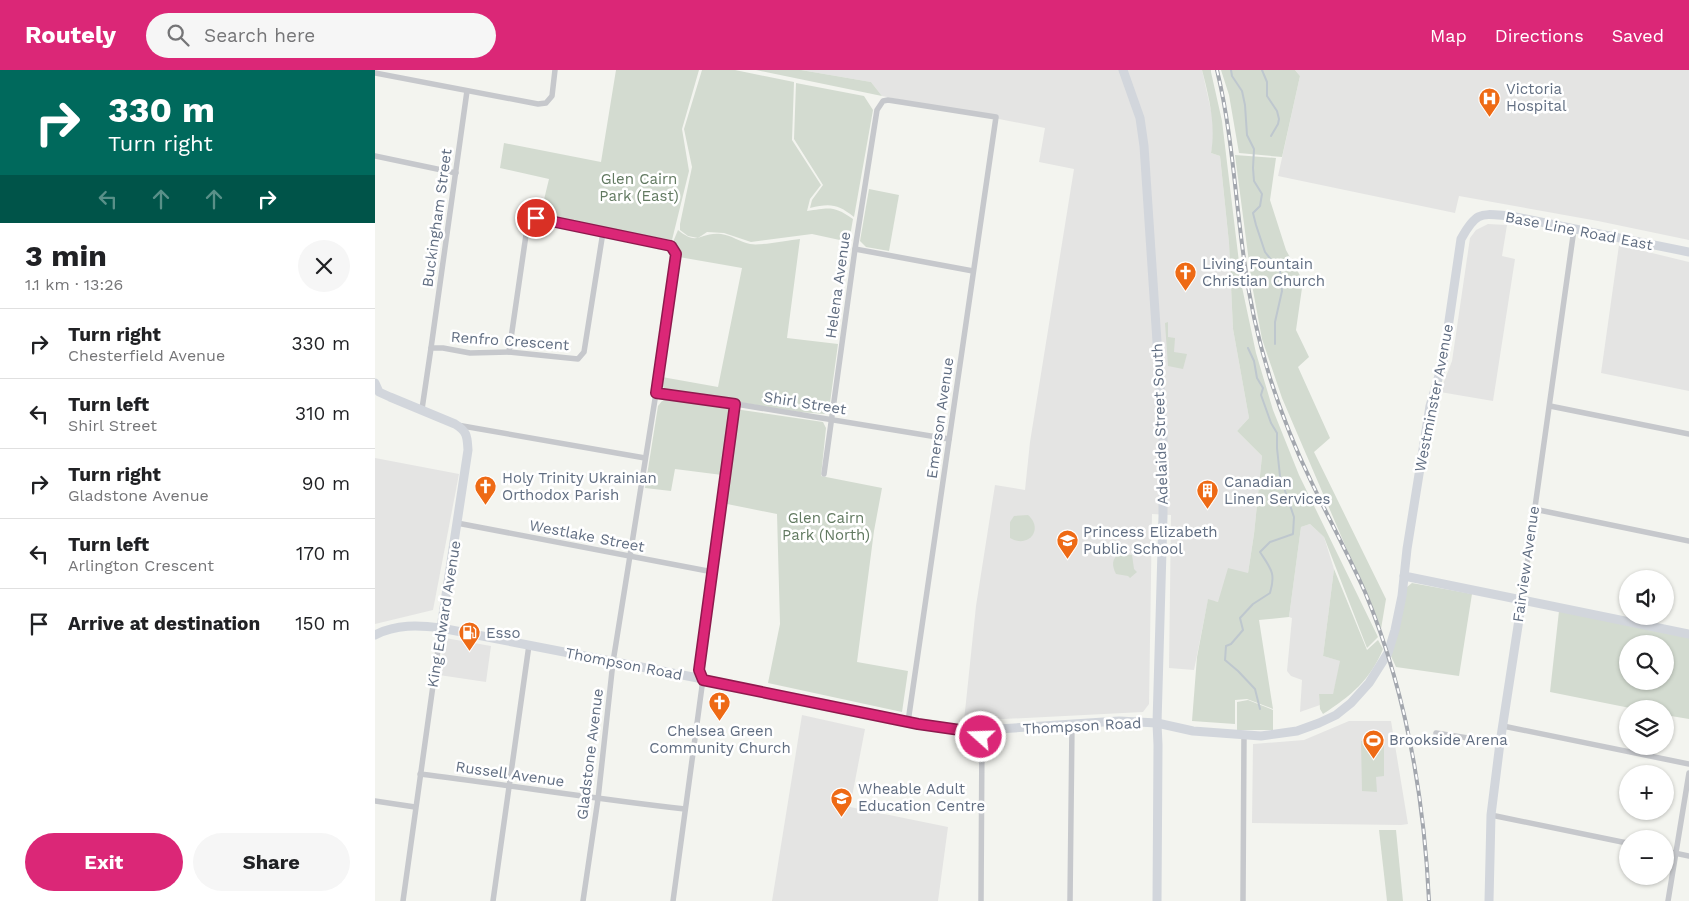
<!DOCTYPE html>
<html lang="en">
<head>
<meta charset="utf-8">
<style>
  :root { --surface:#fff; --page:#f6f6f6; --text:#202124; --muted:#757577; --line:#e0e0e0; --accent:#db2777 }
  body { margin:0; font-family:"Work Sans",sans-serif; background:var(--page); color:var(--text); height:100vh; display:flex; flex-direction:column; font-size:19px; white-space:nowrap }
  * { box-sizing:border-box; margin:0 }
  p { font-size:16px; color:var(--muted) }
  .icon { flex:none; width:28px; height:28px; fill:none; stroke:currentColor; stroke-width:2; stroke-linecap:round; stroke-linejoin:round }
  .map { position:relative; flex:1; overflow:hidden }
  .details { display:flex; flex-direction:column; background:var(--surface); width:375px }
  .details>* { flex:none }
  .top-card { background:#00695c; color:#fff; overflow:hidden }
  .tools { position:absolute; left:1244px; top:500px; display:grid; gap:10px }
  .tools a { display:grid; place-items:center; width:55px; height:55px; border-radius:50%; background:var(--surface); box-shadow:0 1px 4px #0004; font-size:25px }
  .pin { position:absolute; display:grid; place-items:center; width:42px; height:42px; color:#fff; margin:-21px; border:2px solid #fff; border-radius:50%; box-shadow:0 1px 5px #0007 }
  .me { position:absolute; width:55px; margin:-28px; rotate:290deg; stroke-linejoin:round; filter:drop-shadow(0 0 4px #0008) }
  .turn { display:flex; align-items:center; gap:18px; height:105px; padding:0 25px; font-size:22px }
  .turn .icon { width:65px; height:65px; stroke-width:2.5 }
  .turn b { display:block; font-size:35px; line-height:42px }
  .lanes { display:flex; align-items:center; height:48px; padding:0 25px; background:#0003; justify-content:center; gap:25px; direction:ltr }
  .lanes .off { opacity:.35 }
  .round { display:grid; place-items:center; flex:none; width:52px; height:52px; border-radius:26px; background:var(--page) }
  .summary { display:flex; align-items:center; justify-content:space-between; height:85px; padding:0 25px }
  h1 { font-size:30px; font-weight:700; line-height:38px }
  .action { display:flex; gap:10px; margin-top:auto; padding:10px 25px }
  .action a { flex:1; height:58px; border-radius:30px; background:var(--accent); color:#fff; font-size:20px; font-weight:700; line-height:58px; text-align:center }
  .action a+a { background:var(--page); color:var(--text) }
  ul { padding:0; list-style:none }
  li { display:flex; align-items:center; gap:15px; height:70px; padding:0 25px; border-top:1px solid var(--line) }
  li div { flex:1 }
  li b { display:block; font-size:19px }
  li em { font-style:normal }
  header { display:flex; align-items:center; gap:30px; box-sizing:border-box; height:70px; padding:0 25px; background:var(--accent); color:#fff }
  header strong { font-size:24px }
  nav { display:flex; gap:28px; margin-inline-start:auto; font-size:18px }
  .search { width:350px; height:45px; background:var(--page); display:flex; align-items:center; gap:12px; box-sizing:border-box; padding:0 18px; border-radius:28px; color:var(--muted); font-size:19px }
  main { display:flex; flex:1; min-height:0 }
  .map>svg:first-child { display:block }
</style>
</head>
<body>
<header>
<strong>Routely</strong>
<div class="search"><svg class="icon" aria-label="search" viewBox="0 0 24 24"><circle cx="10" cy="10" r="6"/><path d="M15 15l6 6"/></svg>Search here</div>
<nav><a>Map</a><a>Directions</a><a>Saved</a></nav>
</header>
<main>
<section class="details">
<div class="top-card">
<div class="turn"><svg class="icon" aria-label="right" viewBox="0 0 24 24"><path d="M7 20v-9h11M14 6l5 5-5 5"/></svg><div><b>330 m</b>Turn right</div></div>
<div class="lanes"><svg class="icon off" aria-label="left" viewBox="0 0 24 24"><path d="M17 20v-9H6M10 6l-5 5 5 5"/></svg><svg class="icon off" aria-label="ahead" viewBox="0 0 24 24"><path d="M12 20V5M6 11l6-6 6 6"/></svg><svg class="icon off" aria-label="ahead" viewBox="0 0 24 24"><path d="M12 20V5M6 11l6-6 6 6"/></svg><svg class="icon" aria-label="right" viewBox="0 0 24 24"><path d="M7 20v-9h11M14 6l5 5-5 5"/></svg></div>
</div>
<div class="summary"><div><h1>3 min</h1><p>1.1 km · 13:26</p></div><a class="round"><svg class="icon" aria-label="close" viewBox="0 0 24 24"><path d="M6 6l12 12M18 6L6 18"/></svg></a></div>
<ul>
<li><svg class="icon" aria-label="right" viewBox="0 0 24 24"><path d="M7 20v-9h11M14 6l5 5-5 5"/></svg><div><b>Turn right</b><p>Chesterfield Avenue</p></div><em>330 m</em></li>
<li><svg class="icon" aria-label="left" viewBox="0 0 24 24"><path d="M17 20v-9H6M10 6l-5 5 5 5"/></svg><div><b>Turn left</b><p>Shirl Street</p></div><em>310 m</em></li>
<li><svg class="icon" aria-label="right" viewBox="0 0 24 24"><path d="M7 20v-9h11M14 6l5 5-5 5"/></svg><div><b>Turn right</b><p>Gladstone Avenue</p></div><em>90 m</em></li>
<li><svg class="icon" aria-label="left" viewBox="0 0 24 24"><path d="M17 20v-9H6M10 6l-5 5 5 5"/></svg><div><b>Turn left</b><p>Arlington Crescent</p></div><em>170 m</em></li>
<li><svg class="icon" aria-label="arrive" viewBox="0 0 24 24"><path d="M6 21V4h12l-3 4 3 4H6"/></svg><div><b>Arrive at destination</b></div><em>150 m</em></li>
</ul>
<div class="action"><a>Exit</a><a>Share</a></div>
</section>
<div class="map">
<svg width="1314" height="831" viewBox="0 0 1314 831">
  <rect width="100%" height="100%" fill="#f3f4ef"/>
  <g fill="#e4e4e3">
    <polygon points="426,0 827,0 837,45 839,68 836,83 845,86 854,173 858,259 874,348 862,361 887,386 879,464 873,503 843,532 833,530 819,600 794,598 796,445 777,444 774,634 768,642 589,651 601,536 620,415 650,420 655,372 699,99 664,92 670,58 507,26 496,12"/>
    <polygon points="920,0 1314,0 1314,170 1223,151 1084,126 1080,143 903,106 925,6"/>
    <polygon points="1113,154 1132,155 1127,186 1140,189 1118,331 1065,322 1077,291 1095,168 1101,160"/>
    <polygon points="1244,175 1314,192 1314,321 1226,303"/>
    <polygon points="0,388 84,404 58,540 0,554"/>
    <polygon points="935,454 949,467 959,499 948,586 966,591 958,625 944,624 945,635 925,642 927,610 916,606 912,601 917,548 914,547 926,457"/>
    <polygon points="70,568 116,576 111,612 64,605"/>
    <polygon points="427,645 490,659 475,737 573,757 563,831 397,831"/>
    <polygon points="974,651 1016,651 1033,754 1026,755 877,753 878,674 929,670"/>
  </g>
  <g fill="#d3dbd0" fill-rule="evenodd">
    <polygon points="241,0 324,0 307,59 314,101 297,170 165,146 174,109 125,98 129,73 226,92"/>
    <path d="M327,0h33l59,12 -2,58 29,45 -11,14 -3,12c22,-3 26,-6 46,8l-4,23 -37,-8 -61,8 -27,-9 -17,-1 -9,6 -10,-2 -8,-6v-6l12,-57 -8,-38z"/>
    <polygon points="381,0 426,0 496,12 507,26"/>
    <path d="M827,0h9v2l11,49 20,166 14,66 17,57 26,65 79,162 -11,11 -43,-111 -14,-13 -9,3 -12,90 -30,3 14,89 -26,-10 -12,1v24l-43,-3 5,-64 11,-58 10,3 10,-34 20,5 6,-39 8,-78 -25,-25 12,-13 -16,-89 -4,-86 -9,-87 -9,-3c5,-28 -2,-56 -9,-83z"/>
    <polygon points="846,0 920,0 925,6 907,87 864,83 854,25"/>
    <path d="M421,13l68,13 9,14 -19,107c-16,-13 -24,-14 -44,-9l2,-8 11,-15 -29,-46z"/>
    <polygon points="860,85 901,88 895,130 911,180 928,211 921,260 934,287 923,297 955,368 939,382 1011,529 1006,559 907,328 887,269 877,215"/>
    <polygon points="494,119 524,125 514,181 491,177 485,171"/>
    <path d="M303,160c21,17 20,2 43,4 10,1 19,8 29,10 11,2 38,-4 50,-5l-13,99 51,6 -9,66 -4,4 -26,-2 -133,-22 -5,-5 1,-8 56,10 24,-119 -63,-11v-8l-6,-7z"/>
    <polygon points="793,252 793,267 800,268 799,282 812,284 808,299 793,296 790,253"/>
    <polygon points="292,329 448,352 451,358 446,406 507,418 499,461 482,592 533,601 527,642 393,613 405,554 402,444 352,434 355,406 300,399 296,421 270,418 283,336 287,331"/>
    <path d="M653,445c16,14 1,34 -18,23v-16l4,-6z"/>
    <path d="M745,484l12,1 2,14 3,3 -7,6 -2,-2 -12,-2c-4,-8 -5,-16 4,-20z"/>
    <path d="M959,499l33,81 11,-10 5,9c-13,31 -32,47 -60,65l-3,-5 -1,-15h14l7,-33 -17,-5z"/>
    <polygon points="1037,513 1097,524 1084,606 1021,597 1016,586 1032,517"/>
    <path d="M1184,541l130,27v81l-24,-4v-6h-30l-85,-17zM1252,574h38v37h-38z"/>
    <polygon points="873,630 898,640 898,660 862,660 862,632"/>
    <polygon points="1009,670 1009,706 1001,707 1002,722 987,721 986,671"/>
    <polygon points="1004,760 1021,760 1028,831 1012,831"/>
  </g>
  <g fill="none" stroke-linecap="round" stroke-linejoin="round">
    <g stroke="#bec7ce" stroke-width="2">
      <polyline points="856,0 857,6 867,21 870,35 872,65 879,79 878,98 879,111 887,124 885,136 878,143 881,155 890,182 905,201 907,221 900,252 900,274"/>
      <polyline points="887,0 892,12 892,26 902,41 904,49 903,54 896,66"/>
      <path d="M873,278l6,13 3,17 6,10 -2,7 10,28 6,10v15l3,28 14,41 -1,17 -23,8 -10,10c11,17 16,21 10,41l-17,11 -13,14 3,12 -12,14 -5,2 -1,14 13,11 17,18 5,20"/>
    </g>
    <g stroke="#c6c8cc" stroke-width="5.5">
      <polyline points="0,3 163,34 171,33 177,26 180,0"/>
      <polyline points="0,86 81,103"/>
      <polyline points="480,179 598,201"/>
      <polyline points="56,278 92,21"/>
      <polyline points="134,282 152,158 155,151 161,149 295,175 301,184 281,323 238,592 223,729 208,831"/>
      <polyline points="281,323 361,334 574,369"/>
      <polyline points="1175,336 1314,364"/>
      <polyline points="47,339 56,278 68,278 95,283 134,282 203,289 209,282 228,162"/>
      <polyline points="82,355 270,388"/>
      <polyline points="449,404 480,179 502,40 508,31 513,30 621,47 533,652"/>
      <polyline points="1159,439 1314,471"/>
      <polyline points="82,453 338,502"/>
      <polyline points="1147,530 1199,159"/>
      <polyline points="1128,656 1314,694"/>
      <polyline points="1061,663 1125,673"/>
      <path d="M45,704c89,11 176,25 265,35"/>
      <polyline points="0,731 40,737"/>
      <polyline points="1116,745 1252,773"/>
      <polyline points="1290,781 1314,786"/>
      <polyline points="28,831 66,558"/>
      <polyline points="118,831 154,575"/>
      <polyline points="298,831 328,609 324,600 361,334"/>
      <polyline points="606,831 607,660"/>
      <polyline points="695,831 697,655"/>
      <polyline points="868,831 869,665"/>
      <polyline points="1293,831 1314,703"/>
    </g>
    <g stroke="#d2d6dc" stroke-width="9">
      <polyline points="748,0 765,48 769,76 788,362 788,446 782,653 783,675 782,831"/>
      <path d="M0,313l4,9 11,5 65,27c13,8 12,13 13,26l-27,178"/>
      <polyline points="1029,506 1314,564"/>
      <path d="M0,565c21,-11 44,-10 66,-7l262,51 181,38 83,14 152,-10 38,2 36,8 68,5 36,-5 22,-8 17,-8 15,-12 18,-20 19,-30 7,-23 7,-34 5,-47 23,-143 13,-44 18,-123c16,-29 20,-25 50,-23l178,36"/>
      <polyline points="1114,831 1116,745 1125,673 1147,530"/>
    </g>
    <defs>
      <path id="rail" d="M842,0c15,62 18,126 27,189 5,40 14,80 26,119 11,34 24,68 40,101 18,38 38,75 55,113 41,99 59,203 64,309"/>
    </defs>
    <use href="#rail" stroke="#a3a7ae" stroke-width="4"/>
    <use href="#rail" stroke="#fff" stroke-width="2" stroke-dasharray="5.5" stroke-linecap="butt"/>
  </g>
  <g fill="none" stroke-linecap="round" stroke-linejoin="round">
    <defs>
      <polyline id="route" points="161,148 296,176 301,184 281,323 360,334 324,600 328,610 543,654 592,661 606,660 606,667"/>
    </defs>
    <use href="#route" stroke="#8e194d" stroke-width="12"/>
    <use href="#route" stroke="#db2777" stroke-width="9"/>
  </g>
  <defs>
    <symbol id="hospital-pin" viewBox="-11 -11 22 30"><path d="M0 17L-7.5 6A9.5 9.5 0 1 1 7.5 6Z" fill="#ee6a15" stroke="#fff"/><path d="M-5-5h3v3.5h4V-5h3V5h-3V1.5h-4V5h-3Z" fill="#fff"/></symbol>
    <symbol id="church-pin" viewBox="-11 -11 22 30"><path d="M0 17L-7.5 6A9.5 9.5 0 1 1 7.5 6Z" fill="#ee6a15" stroke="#fff"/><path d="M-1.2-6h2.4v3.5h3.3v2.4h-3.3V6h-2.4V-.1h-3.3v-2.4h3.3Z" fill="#fff"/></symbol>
    <symbol id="building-pin" viewBox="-11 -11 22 30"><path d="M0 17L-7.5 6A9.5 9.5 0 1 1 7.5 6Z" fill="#ee6a15" stroke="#fff"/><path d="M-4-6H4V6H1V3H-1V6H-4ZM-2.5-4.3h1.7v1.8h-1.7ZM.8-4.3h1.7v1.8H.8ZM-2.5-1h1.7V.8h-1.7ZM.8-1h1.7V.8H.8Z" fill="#fff"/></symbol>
    <symbol id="school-pin" viewBox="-11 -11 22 30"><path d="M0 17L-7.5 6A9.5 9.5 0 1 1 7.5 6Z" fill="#ee6a15" stroke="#fff"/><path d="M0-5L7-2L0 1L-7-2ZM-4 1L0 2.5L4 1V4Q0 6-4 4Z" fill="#fff"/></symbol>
    <symbol id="fuel-pin" viewBox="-11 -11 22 30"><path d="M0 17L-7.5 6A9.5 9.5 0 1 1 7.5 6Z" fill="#ee6a15" stroke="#fff"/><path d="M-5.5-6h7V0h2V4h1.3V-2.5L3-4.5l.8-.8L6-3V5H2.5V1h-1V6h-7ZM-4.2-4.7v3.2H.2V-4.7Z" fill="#fff"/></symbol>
    <symbol id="stadium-pin" viewBox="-11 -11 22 30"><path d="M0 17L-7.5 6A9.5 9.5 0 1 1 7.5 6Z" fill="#ee6a15" stroke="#fff"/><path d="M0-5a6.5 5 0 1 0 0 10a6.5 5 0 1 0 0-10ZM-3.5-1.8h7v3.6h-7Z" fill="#fff"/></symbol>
  </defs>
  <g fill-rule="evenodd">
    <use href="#hospital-pin" x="1102" y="16" width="25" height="34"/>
    <use href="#church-pin" x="798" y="190" width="25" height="34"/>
    <use href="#church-pin" x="98" y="404" width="25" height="34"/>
    <use href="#building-pin" x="820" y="408" width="25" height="34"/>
    <use href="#school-pin" x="680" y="458" width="25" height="34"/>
    <use href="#fuel-pin" x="82" y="550" width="25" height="34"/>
    <use href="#church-pin" x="332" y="620" width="25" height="34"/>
    <use href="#stadium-pin" x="986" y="658" width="25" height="34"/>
    <use href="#school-pin" x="454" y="716" width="25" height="34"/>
  </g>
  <g text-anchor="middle" stroke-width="5" stroke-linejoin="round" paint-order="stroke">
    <g font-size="15" fill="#616e82" stroke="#fff" text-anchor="start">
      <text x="1131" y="24">Victoria<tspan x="1131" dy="17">Hospital</tspan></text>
      <text x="827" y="199">Living Fountain<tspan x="827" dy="17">Christian Church</tspan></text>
      <text x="127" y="413">Holy Trinity Ukrainian<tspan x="127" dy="17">Orthodox Parish</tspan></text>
      <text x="849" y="417">Canadian<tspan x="849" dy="17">Linen Services</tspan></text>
      <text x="708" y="467">Princess Elizabeth<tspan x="708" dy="17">Public School</tspan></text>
      <text x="111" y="568">Esso</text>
      <text x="345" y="666" text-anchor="middle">Chelsea Green<tspan x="345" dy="17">Community Church</tspan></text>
      <text x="1014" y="675">Brookside Arena</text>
      <text x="483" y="724">Wheable Adult<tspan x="483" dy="17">Education Centre</tspan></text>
    </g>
    <g font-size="15" fill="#617960" stroke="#fff">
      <text x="264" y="114">Glen Cairn<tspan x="264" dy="17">Park (East)</tspan></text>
      <text x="451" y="453">Glen Cairn<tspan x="451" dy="17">Park (North)</tspan></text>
    </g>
    <g font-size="15" fill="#616e82" stroke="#fff">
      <text transform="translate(62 148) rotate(-82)" y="5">Buckingham Street</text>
      <text transform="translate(1204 161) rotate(11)" y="5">Base Line Road East</text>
      <text transform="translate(463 215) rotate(-82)" y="5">Helena Avenue</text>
      <text transform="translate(135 271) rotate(4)" y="5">Renfro Crescent</text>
      <text transform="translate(1059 328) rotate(-79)" y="5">Westminster Avenue</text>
      <text transform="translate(430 333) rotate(9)" y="5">Shirl Street</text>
      <text transform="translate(565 348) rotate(-82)" y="5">Emerson Avenue</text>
      <text transform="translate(785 354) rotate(-92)" y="5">Adelaide Street South</text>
      <text transform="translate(212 466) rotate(11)" y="5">Westlake Street</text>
      <text transform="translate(1151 494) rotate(-82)" y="5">Fairview Avenue</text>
      <text transform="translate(69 544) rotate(-81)" y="5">King Edward Avenue</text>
      <text transform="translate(249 594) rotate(11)" y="5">Thompson Road</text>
      <text transform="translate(707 656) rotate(-3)" y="5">Thompson Road</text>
      <text transform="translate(215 684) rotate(-83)" y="5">Gladstone Avenue</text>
      <text transform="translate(135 704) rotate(8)" y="5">Russell Avenue</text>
    </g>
  </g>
</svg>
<div class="tools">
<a><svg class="icon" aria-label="sound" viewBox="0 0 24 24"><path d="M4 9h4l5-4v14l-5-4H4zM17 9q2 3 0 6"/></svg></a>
<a><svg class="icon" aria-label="search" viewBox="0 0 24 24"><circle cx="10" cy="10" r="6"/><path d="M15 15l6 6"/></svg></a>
<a><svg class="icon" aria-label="layers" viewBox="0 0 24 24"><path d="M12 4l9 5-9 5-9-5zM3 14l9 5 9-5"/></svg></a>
<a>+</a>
<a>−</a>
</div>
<div class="pin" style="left:161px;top:148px;background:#d93025"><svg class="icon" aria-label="arrive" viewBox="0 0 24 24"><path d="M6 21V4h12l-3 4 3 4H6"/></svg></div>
<svg class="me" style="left:606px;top:667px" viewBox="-20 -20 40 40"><circle r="17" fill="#db2777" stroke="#fff" stroke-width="3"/><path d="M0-11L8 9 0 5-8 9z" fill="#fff"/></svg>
</div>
</main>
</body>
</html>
